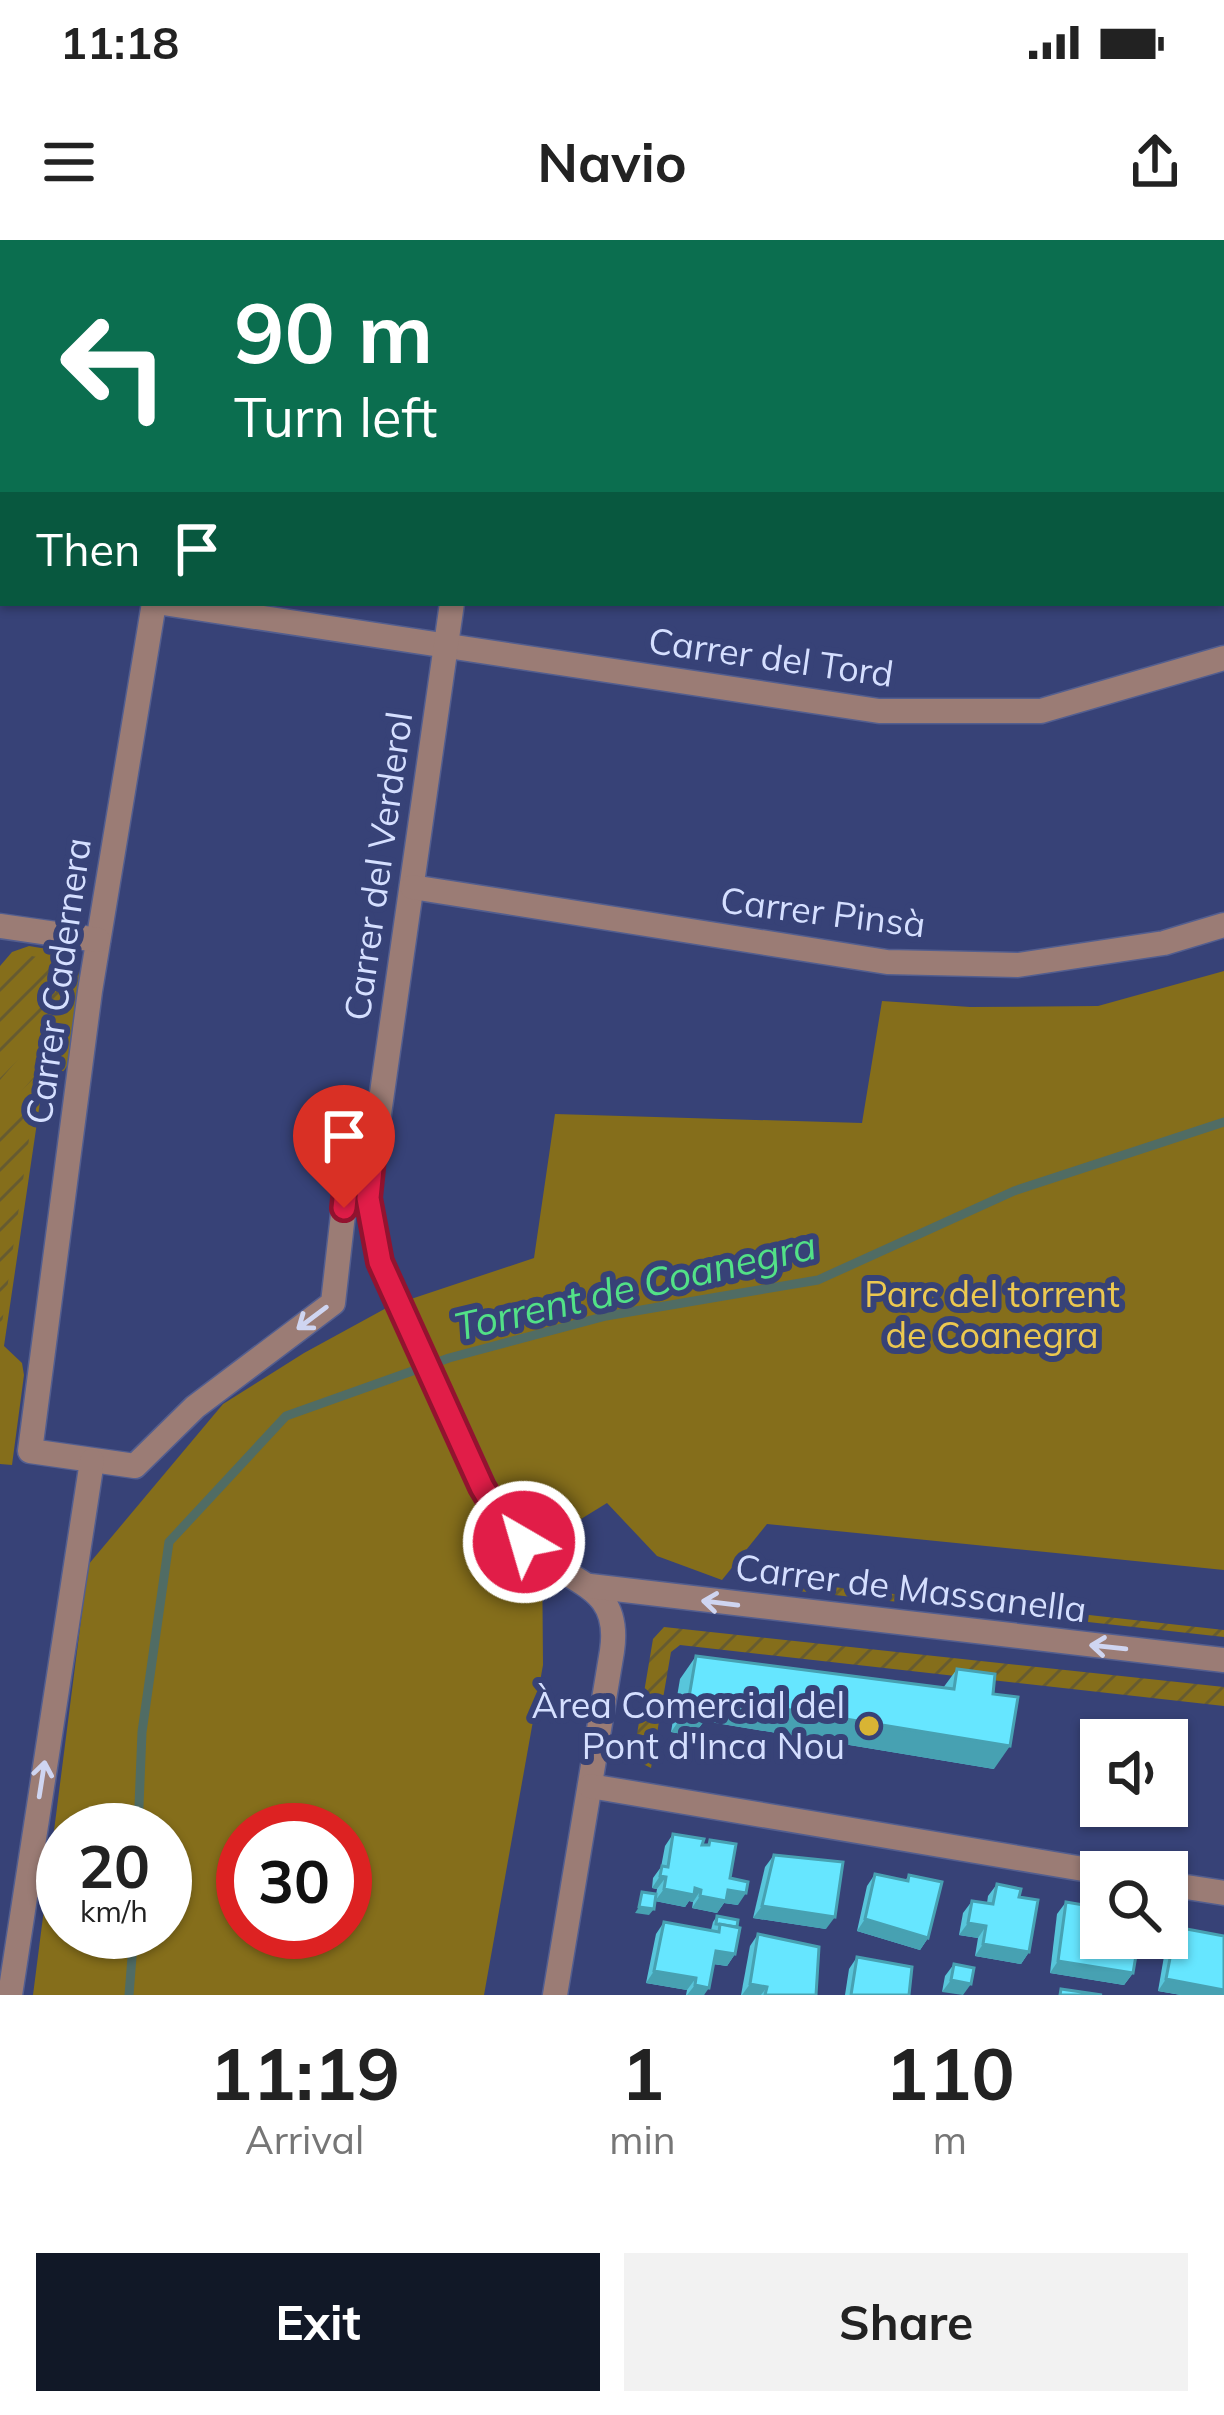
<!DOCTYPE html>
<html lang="en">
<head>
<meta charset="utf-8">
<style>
  :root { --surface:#fff; --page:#f2f2f2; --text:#222; --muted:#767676; --accent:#111827 }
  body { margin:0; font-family:Mulish,sans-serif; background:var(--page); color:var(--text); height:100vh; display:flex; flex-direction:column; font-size:45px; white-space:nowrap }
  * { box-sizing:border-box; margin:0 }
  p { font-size:39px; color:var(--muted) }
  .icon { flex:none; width:66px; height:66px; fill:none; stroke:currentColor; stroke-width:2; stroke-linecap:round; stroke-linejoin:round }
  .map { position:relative; height:1755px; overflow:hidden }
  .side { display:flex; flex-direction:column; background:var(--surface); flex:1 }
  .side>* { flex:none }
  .guide { position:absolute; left:0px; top:0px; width:1224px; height:366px; box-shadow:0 3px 9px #0004; background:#0b6e4f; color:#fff; overflow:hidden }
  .tools { position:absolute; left:1080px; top:1479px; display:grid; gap:24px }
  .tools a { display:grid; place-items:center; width:108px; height:108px; border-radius:0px; background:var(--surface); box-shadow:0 3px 9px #0004; font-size:60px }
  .speed { position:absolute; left:36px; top:1563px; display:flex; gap:24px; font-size:60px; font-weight:700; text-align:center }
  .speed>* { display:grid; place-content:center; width:156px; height:156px; border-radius:50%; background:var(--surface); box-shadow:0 3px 9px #0004; line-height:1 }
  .speed small { font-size:30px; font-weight:400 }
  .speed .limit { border:18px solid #d22; background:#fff; color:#111 }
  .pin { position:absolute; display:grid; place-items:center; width:102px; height:102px; color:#fff; margin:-123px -51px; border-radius:50% 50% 50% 0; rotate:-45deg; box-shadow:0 0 12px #0007 }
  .pin .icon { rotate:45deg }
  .me { position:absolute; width:132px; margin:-66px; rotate:322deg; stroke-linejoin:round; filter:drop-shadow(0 0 9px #0008) }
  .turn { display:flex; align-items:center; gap:42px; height:252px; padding:0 36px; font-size:54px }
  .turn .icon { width:156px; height:156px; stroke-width:2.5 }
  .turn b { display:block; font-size:84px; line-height:102px }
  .then { display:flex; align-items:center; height:114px; padding:0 36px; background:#0003; gap:24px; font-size:45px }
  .eta { display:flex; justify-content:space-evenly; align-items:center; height:204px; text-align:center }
  .eta b { font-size:72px; font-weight:700; line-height:84px }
  .primary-button { display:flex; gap:24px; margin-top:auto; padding:24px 36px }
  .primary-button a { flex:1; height:138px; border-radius:0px; background:var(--accent); color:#fff; font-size:48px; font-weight:700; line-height:138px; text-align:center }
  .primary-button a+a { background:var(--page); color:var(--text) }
  .status { display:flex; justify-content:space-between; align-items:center; height:84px; padding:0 60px; background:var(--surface); direction:ltr }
  .status svg { height:33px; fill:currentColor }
  header { display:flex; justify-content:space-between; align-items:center; height:156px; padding:0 36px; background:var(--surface); font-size:54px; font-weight:700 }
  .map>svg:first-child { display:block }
</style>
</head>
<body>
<div class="status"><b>11:18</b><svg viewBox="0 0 49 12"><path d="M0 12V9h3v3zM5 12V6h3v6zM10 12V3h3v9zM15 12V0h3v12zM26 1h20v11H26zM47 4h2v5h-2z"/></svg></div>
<header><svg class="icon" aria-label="menu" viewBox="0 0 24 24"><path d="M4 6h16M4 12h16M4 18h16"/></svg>Navio<svg class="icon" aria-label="share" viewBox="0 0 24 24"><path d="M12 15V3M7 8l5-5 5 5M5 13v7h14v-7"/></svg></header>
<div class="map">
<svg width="1224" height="1755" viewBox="0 0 1224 1755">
  <defs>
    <pattern id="garden-furrows" width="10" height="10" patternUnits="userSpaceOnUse" patternTransform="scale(3)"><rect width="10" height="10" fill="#856e1b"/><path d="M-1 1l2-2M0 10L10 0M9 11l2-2" fill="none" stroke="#665b31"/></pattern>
  </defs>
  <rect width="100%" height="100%" fill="#374277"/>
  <g fill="#856e1b" fill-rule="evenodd">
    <path d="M29,706c16,3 33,3 45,15 12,13 2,89 -7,105 -5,9 -14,13 -24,16l-39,264 18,17 2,12 -12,90 -12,-1v-498l12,-14z"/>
    <path d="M1224,731v599l-457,-46 -45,56 -65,-24 -50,-53 -65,40 1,122 -59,330h-451l55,-430 135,-161 81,-51 86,-47 144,-48 21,-144 307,9 20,-122 88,6 128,-1zM63,1590h102v102h-102zM243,1590h102v102h-102z"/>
  </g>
  <g fill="url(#garden-furrows)">
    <polygon points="26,715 65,722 76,736 74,755 0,840 0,735 7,735 14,721"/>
    <polygon points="39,831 0,1097 0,876"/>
    <polygon points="781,1341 998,1366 1003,1369 999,1373 780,1349 777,1344"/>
    <polygon points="1053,1371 1224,1390 1224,1397 1052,1378 1049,1374"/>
    <polygon points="664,1387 1224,1447 1224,1466 680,1405 671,1412 651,1528 641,1523 634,1512 653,1399"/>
  </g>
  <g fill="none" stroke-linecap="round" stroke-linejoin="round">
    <g stroke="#506c64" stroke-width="9">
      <polyline points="138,1590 142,1492 169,1302 286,1176 449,1118 606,1076 818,1040 1014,951 1224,882"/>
      <polyline points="129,1755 134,1692"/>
    </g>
    <defs>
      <g id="minor">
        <polyline points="204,3 205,0"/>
        <polyline points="507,3 508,0"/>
        <polyline points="758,3 758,0"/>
        <polyline points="999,3 999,0"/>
        <polyline points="1221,81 1224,61"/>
        <polyline points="1221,154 1224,153"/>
        <polyline points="0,339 3,339"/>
        <polyline points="154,363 90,751 30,1211 135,1226 195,1167 333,1063 349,921 374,899"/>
        <polyline points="163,363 879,471 1041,471 1224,418"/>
        <path d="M452,363l-85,595 13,64 109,237c14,21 29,41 50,56 40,31 82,34 73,96l-57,344"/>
        <polyline points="412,647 887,722 1018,725 1164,703 1224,685"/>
        <polyline points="0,686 98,700"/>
        <polyline points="590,1346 1224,1420"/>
        <polyline points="590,1546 1101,1632"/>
        <polyline points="1167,1644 1224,1653"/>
        <polyline points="10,1755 92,1221"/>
      </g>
    </defs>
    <use href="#minor" stroke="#535e8f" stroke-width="27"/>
    <use href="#minor" stroke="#9b7c75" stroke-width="24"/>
  </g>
  <g fill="#58c6db">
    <polygon points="696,1416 943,1448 957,1429 993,1454 994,1529 704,1481 693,1496 671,1492 680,1439"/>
    <polygon points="673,1594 702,1605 707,1605 710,1600 730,1638 738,1665 724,1663 717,1673 692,1668 693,1662 689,1661 685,1667 655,1661 657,1649 652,1648 653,1638 661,1627 665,1606"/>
    <polygon points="774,1615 826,1689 753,1678 765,1627"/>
    <polygon points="875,1634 905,1641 909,1635 928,1698 920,1710 857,1691 867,1646"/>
    <polygon points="997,1644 1019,1657 1029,1712 1021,1724 975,1716 978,1698 959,1695 963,1673 972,1661 987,1663 988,1656"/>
    <polygon points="1066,1662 1133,1733 1124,1745 1050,1733 1057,1674"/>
    <polygon points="717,1676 735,1714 727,1726 713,1724 704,1755 686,1755 687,1750 646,1743 656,1694 664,1682 711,1690 713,1682"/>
    <polygon points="1176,1687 1224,1755 1181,1755 1158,1751 1167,1699"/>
    <polygon points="758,1694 816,1755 741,1755 750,1706"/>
    <polygon points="857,1717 909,1755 845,1755 849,1729"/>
    <polygon points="954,1724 974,1728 942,1752 945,1736"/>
  </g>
  <g fill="#47a1b2">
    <polygon points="712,1457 1010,1506 994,1529 704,1481 693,1496 671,1492 687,1469"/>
    <polygon points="660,1636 666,1637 657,1649 652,1648"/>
    <polygon points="695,1648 701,1650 693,1662 689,1661 685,1667 655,1661 664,1649"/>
    <polygon points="728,1650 746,1653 738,1665 724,1663 717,1673 692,1668 700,1656"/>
    <polygon points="762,1666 835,1677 826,1689 753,1678"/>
    <polygon points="639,1667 654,1669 649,1675 635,1673"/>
    <polygon points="865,1679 928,1698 920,1710 857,1691"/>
    <polygon points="968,1683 986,1686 978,1698 959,1695"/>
    <polygon points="983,1704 1029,1712 1021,1724 975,1716"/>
    <polygon points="716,1711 735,1714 727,1726 707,1723"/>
    <polygon points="1058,1721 1133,1733 1124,1745 1050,1733"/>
    <polygon points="654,1731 696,1738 687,1750 646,1743"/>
    <polygon points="1166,1739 1224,1750 1224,1755 1181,1755 1158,1751"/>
    <polygon points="951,1740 971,1744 963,1755 942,1752"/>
    <polygon points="750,1744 767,1747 761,1755 742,1755"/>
    <polygon points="695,1745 709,1748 704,1755 687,1755"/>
  </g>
  <g fill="#66e6ff" stroke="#47a1b2" stroke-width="3">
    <polygon points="1224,276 1224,321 1221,322 1221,277"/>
    <polygon points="696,1416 954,1449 957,1429 995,1434 993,1454 1018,1457 1010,1506 712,1457 709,1473 687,1469"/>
    <polygon points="673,1594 704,1599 702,1605 709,1605 710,1600 736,1604 730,1638 748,1642 746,1653 728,1650 726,1661 700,1656 701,1650 695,1648 694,1655 664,1649 666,1637 660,1636 662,1626 668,1627"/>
    <polygon points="774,1615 843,1622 835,1677 762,1666"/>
    <polygon points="875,1634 908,1641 909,1635 942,1642 928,1698 865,1679"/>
    <polygon points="997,1644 1021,1649 1019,1657 1038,1660 1029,1712 983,1704 986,1686 968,1683 972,1661 993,1664"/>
    <polygon points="642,1652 656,1654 654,1669 639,1667"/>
    <polygon points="1066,1662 1101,1668 1101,1698 1139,1698 1133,1733 1058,1721"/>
    <polygon points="717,1676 738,1680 737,1687 716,1684"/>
    <polygon points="664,1682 719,1692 720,1684 740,1688 735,1714 716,1711 709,1748 695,1745 696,1738 654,1731"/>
    <polygon points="1176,1687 1224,1696 1224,1750 1166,1739"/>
    <polygon points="758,1694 819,1707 816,1755 765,1755 767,1747 750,1744"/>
    <polygon points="857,1717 912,1727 909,1755 851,1755"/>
    <polygon points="954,1724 974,1728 971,1744 951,1740"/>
    <polygon points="1061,1749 1102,1755 1060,1755"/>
  </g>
  <defs><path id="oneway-shaft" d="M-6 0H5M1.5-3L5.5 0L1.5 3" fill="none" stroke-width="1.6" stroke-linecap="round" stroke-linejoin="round" transform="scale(3)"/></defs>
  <g stroke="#cfd5f1">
    <use href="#oneway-shaft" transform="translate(312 1078) rotate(143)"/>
    <use href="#oneway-shaft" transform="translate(720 1363) rotate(-173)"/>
    <use href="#oneway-shaft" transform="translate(1108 1407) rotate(-174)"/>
    <use href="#oneway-shaft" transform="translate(42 1539) rotate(-81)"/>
  </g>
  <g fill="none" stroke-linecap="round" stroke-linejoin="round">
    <defs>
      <polyline id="route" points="344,968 349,921 374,899 368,958 380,1022 482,1247 499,1275 524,1302"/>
    </defs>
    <use href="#route" stroke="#92132f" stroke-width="30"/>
    <use href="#route" stroke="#e11d48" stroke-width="21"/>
  </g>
  <circle fill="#d8b434" stroke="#374277" stroke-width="4.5" cx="869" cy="1486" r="12"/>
  <g text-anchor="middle" stroke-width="12" stroke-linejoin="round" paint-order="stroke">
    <g font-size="36" fill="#d5dfff" stroke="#374277">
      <text transform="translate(771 417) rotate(8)" y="13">Carrer del Tord</text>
      <text transform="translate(378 626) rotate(-82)" y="13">Carrer del Verderol</text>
      <text transform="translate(823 672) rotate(7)" y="13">Carrer Pinsà</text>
      <text transform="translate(58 741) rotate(-82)" y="13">Carrer Cadernera</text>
      <text transform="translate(911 1348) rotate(7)" y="13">Carrer de Massanella</text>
    </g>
    <g font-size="36" fill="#ecc850" stroke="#374277">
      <text x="992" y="1067">Parc del torrent<tspan x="992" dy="41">de Coanegra</tspan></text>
    </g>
    <g font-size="36" fill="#d5dfff" stroke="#374277" text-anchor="end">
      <text x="845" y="1478">Àrea Comercial del<tspan x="845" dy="41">Pont d'Inca Nou</tspan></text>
    </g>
    <g font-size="39" font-style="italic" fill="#52e187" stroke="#374277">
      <text transform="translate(635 1046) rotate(-13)" y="14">Torrent de Coanegra</text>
    </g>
  </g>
</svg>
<div class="tools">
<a><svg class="icon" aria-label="sound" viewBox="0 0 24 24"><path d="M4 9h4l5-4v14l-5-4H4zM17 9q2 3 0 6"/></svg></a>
<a><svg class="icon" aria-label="search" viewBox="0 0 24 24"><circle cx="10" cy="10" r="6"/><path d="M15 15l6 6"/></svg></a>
</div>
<div class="speed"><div>20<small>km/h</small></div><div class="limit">30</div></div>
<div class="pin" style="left:344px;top:968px;background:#d93025"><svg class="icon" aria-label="arrive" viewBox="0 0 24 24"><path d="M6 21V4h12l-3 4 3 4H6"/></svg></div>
<svg class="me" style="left:524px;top:1302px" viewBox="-20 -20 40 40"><circle r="17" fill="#e11d48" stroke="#fff" stroke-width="3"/><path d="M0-11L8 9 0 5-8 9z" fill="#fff"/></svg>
<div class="guide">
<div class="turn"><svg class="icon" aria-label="left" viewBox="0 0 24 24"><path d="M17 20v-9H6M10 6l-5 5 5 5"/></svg><div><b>90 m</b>Turn left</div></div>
<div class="then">Then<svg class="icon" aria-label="arrive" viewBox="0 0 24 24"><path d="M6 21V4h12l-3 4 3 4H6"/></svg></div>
</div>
</div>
<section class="side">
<div class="eta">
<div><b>11:19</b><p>Arrival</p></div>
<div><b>1</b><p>min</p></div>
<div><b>110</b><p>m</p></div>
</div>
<div class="primary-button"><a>Exit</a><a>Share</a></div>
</section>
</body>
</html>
